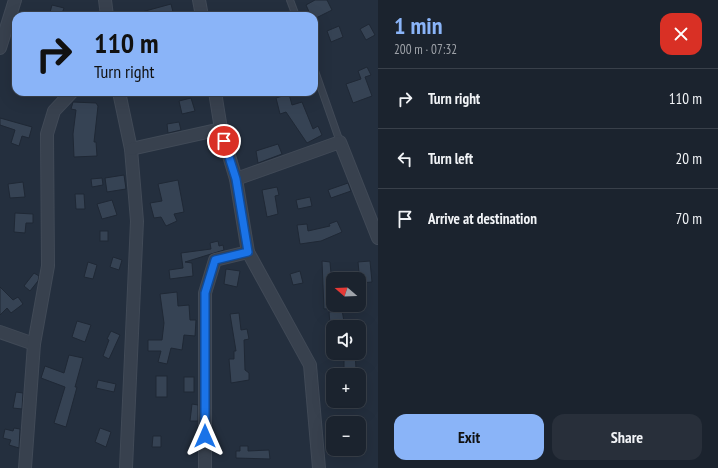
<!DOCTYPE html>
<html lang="en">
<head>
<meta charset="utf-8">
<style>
  :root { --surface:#1b232e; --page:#282f3a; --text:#f1f3f6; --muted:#a0a4aa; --line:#39404a; --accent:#8ab4f8 }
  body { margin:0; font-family:"PT Sans Narrow",sans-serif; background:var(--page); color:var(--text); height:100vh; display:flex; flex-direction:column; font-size:15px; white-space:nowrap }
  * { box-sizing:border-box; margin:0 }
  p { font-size:13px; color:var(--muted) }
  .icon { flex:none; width:22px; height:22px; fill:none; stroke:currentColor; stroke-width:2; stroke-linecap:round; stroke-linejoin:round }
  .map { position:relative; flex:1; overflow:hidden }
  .drawer { display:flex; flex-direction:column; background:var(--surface); width:340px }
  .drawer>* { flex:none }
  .hud { position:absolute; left:12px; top:12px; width:306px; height:84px; border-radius:12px; box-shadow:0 4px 16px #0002,0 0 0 1px var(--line); background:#8ab4f8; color:#111; overflow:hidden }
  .needle { width:26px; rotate:289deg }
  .tools { position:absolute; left:326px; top:272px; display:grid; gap:8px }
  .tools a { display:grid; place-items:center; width:40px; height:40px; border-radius:8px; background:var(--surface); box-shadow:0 4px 16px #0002,0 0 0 1px var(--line); font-size:20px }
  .pin { position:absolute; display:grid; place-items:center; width:34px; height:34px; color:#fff; margin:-17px; border:2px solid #fff; border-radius:50%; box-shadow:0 1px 4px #0007 }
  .me { position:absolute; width:44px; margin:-22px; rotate:0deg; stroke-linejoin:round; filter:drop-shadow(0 0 3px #0008) }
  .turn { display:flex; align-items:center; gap:14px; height:84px; padding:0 16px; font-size:18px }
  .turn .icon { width:52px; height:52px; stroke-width:2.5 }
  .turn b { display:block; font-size:28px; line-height:34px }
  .round { display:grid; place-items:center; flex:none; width:42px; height:42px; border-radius:12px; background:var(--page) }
  .summary { display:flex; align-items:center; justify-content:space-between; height:68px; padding:0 16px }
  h1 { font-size:24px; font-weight:700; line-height:30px; color:var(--accent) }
  .cta { display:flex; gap:8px; margin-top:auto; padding:8px 16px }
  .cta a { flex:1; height:46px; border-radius:12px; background:var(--accent); color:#111; font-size:16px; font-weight:700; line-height:46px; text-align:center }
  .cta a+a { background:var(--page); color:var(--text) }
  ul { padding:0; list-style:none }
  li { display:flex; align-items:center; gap:12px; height:60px; padding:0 16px; border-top:1px solid var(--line) }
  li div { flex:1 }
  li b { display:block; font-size:15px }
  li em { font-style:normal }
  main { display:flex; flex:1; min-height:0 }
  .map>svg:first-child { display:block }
</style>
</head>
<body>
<main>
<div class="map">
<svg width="378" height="468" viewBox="0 0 378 468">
  <rect width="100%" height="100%" fill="#242f3e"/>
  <g fill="#364354" stroke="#1f2835">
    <polygon points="315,0 327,0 332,10 314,19 314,16 311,16 306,5"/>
    <polygon points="171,4 174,16 138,16 138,13"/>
    <polygon points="52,5 64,8 61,16 49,16"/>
    <polygon points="369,24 375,35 366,40 360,29"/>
    <polygon points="339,26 343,37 331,42 327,31"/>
    <polygon points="367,67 371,75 365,77 372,96 353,103 346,84 361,79 358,71"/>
    <polygon points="289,94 292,105 302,102 313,129 318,126 322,135 307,143 286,112 280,114 276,98"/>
    <polygon points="191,98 195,111 182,114 179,101"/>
    <polygon points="73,102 96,103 98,106 94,142 96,142 97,156 74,157 73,134 76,110 71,109"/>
    <polygon points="0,118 32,127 29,138 22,136 19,146 11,143 15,130 0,125"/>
    <polygon points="179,122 181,130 168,133 167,124"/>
    <polygon points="278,144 282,154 258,163 256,151"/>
    <polygon points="124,175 126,189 107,192 105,178"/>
    <polygon points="102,178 103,185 92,187 91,179"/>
    <polygon points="178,180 184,212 174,214 177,221 166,226 161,217 154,218 150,203 162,201 158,184"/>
    <polygon points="23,182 25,197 10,198 8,184"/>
    <polygon points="348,183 351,191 331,198 328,190"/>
    <polygon points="277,187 279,195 275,196 278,214 267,217 262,190"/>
    <polygon points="75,194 84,194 85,209 76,209"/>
    <polygon points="310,197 312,206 298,209 296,200"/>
    <polygon points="112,200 117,215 102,219 97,204"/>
    <polygon points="15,213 33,214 33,223 26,223 25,233 14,232"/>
    <polygon points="337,221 342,232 321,241 300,244 297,225 307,224 308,231 330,226 329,224"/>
    <rect x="100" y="231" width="8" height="10"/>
    <polygon points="218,241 219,246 223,245 224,250 185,262 192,263 193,276 170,279 169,270 183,268 181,253 211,249 210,243"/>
    <polygon points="113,257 122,260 119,270 110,267"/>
    <polygon points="322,261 330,262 334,308 324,309"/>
    <polygon points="370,261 372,282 360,283 358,262"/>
    <polygon points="88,262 97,265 93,279 84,277"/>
    <polygon points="226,269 240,271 237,287 224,284"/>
    <polygon points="300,271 303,283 293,285 290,274"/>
    <polygon points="34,273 39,276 38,281 30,291 24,286"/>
    <polygon points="0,287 13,300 18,297 23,304 11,313 7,308 0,315"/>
    <polygon points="177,292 178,306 189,305 190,320 196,320 195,336 184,335 182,350 171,348 167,364 158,362 161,351 148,351 148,340 162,340 164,323 160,294"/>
    <polygon points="342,310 345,327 335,327 335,323 330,324 329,312"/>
    <polygon points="239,313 241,330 247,329 249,339 244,340 245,370 249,373 249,380 231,383 229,359 234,359 234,351 236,351 230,314"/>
    <polygon points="77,321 91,325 85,342 72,337"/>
    <polygon points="111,331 120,335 109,359 103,356 109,340 107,339"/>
    <polygon points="344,353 355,353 356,368 344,368"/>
    <polygon points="69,355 83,358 75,387 77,387 66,427 54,423 65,387 41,378 45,366 64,373"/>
    <rect x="156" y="376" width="11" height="21"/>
    <rect x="184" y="377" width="10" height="15"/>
    <polygon points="98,380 116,384 114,392 96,388"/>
    <polygon points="16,392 23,393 22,409 13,408"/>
    <polygon points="192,404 198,405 198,421 190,421"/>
    <polygon points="14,428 20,429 19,448 9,445 11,440 3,438 5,429 13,431"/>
    <polygon points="100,428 111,432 106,447 95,442"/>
    <polygon points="153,436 161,436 161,447 152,447"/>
    <polygon points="240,446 248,446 248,451 269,450 270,459 236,458 236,451 240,451"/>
  </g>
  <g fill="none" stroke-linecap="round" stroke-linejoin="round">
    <defs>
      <g id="service">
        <polyline points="290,0 296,16"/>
        <polyline points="314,68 340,142"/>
      </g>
      <g id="minor">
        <polyline points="105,0 107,16"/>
        <polyline points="199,0 202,16"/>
        <polyline points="0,48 15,0"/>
        <polyline points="119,92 131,149 137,221 126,468"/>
        <polyline points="215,92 221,129 236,179 248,252 310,365 319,468"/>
        <polyline points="131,149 221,129"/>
        <polyline points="236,179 340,142 378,238"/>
        <polyline points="0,332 34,344"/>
        <polyline points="25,468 34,344 48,266 47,134 54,111 72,92"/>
        <polyline points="205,468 205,293 215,260 248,252"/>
      </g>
    </defs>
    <use href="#service" stroke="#414a57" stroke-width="8"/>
    <use href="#minor" stroke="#414a57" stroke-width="14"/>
    <use href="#service" stroke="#38414e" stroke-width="6"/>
    <use href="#minor" stroke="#38414e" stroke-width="12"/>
  </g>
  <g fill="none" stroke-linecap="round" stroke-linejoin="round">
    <defs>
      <polyline id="route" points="205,436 205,293 215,260 248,252 236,179 224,141"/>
    </defs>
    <use href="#route" stroke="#114b97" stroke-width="10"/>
    <use href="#route" stroke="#1a73e8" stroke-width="7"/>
  </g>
</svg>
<div class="tools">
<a><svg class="needle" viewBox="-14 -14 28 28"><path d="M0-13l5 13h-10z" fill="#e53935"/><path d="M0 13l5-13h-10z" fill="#a0a4aa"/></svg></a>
<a><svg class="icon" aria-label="sound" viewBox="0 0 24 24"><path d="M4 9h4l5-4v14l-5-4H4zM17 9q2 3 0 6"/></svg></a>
<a>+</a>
<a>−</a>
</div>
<div class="pin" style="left:224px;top:141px;background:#d93025"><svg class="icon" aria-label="arrive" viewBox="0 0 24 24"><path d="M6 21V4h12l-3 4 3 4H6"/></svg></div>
<svg class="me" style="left:205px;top:436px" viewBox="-20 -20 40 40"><path d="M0-17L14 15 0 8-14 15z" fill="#1a73e8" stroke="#fff" stroke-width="4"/></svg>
<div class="hud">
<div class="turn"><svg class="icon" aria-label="right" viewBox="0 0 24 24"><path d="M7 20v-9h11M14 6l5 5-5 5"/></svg><div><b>110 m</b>Turn right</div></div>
</div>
</div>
<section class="drawer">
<div class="summary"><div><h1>1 min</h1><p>200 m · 07:32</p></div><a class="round" style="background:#d93025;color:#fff"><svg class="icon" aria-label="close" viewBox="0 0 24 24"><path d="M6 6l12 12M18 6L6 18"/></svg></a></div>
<ul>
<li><svg class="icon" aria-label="right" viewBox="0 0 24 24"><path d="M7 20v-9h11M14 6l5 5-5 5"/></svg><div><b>Turn right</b></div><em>110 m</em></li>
<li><svg class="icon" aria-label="left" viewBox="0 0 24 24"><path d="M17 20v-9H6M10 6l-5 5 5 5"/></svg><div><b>Turn left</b></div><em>20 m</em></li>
<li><svg class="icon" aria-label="arrive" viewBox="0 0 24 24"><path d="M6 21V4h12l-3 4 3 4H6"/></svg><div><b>Arrive at destination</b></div><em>70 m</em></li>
</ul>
<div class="cta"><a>Exit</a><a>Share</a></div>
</section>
</main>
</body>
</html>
